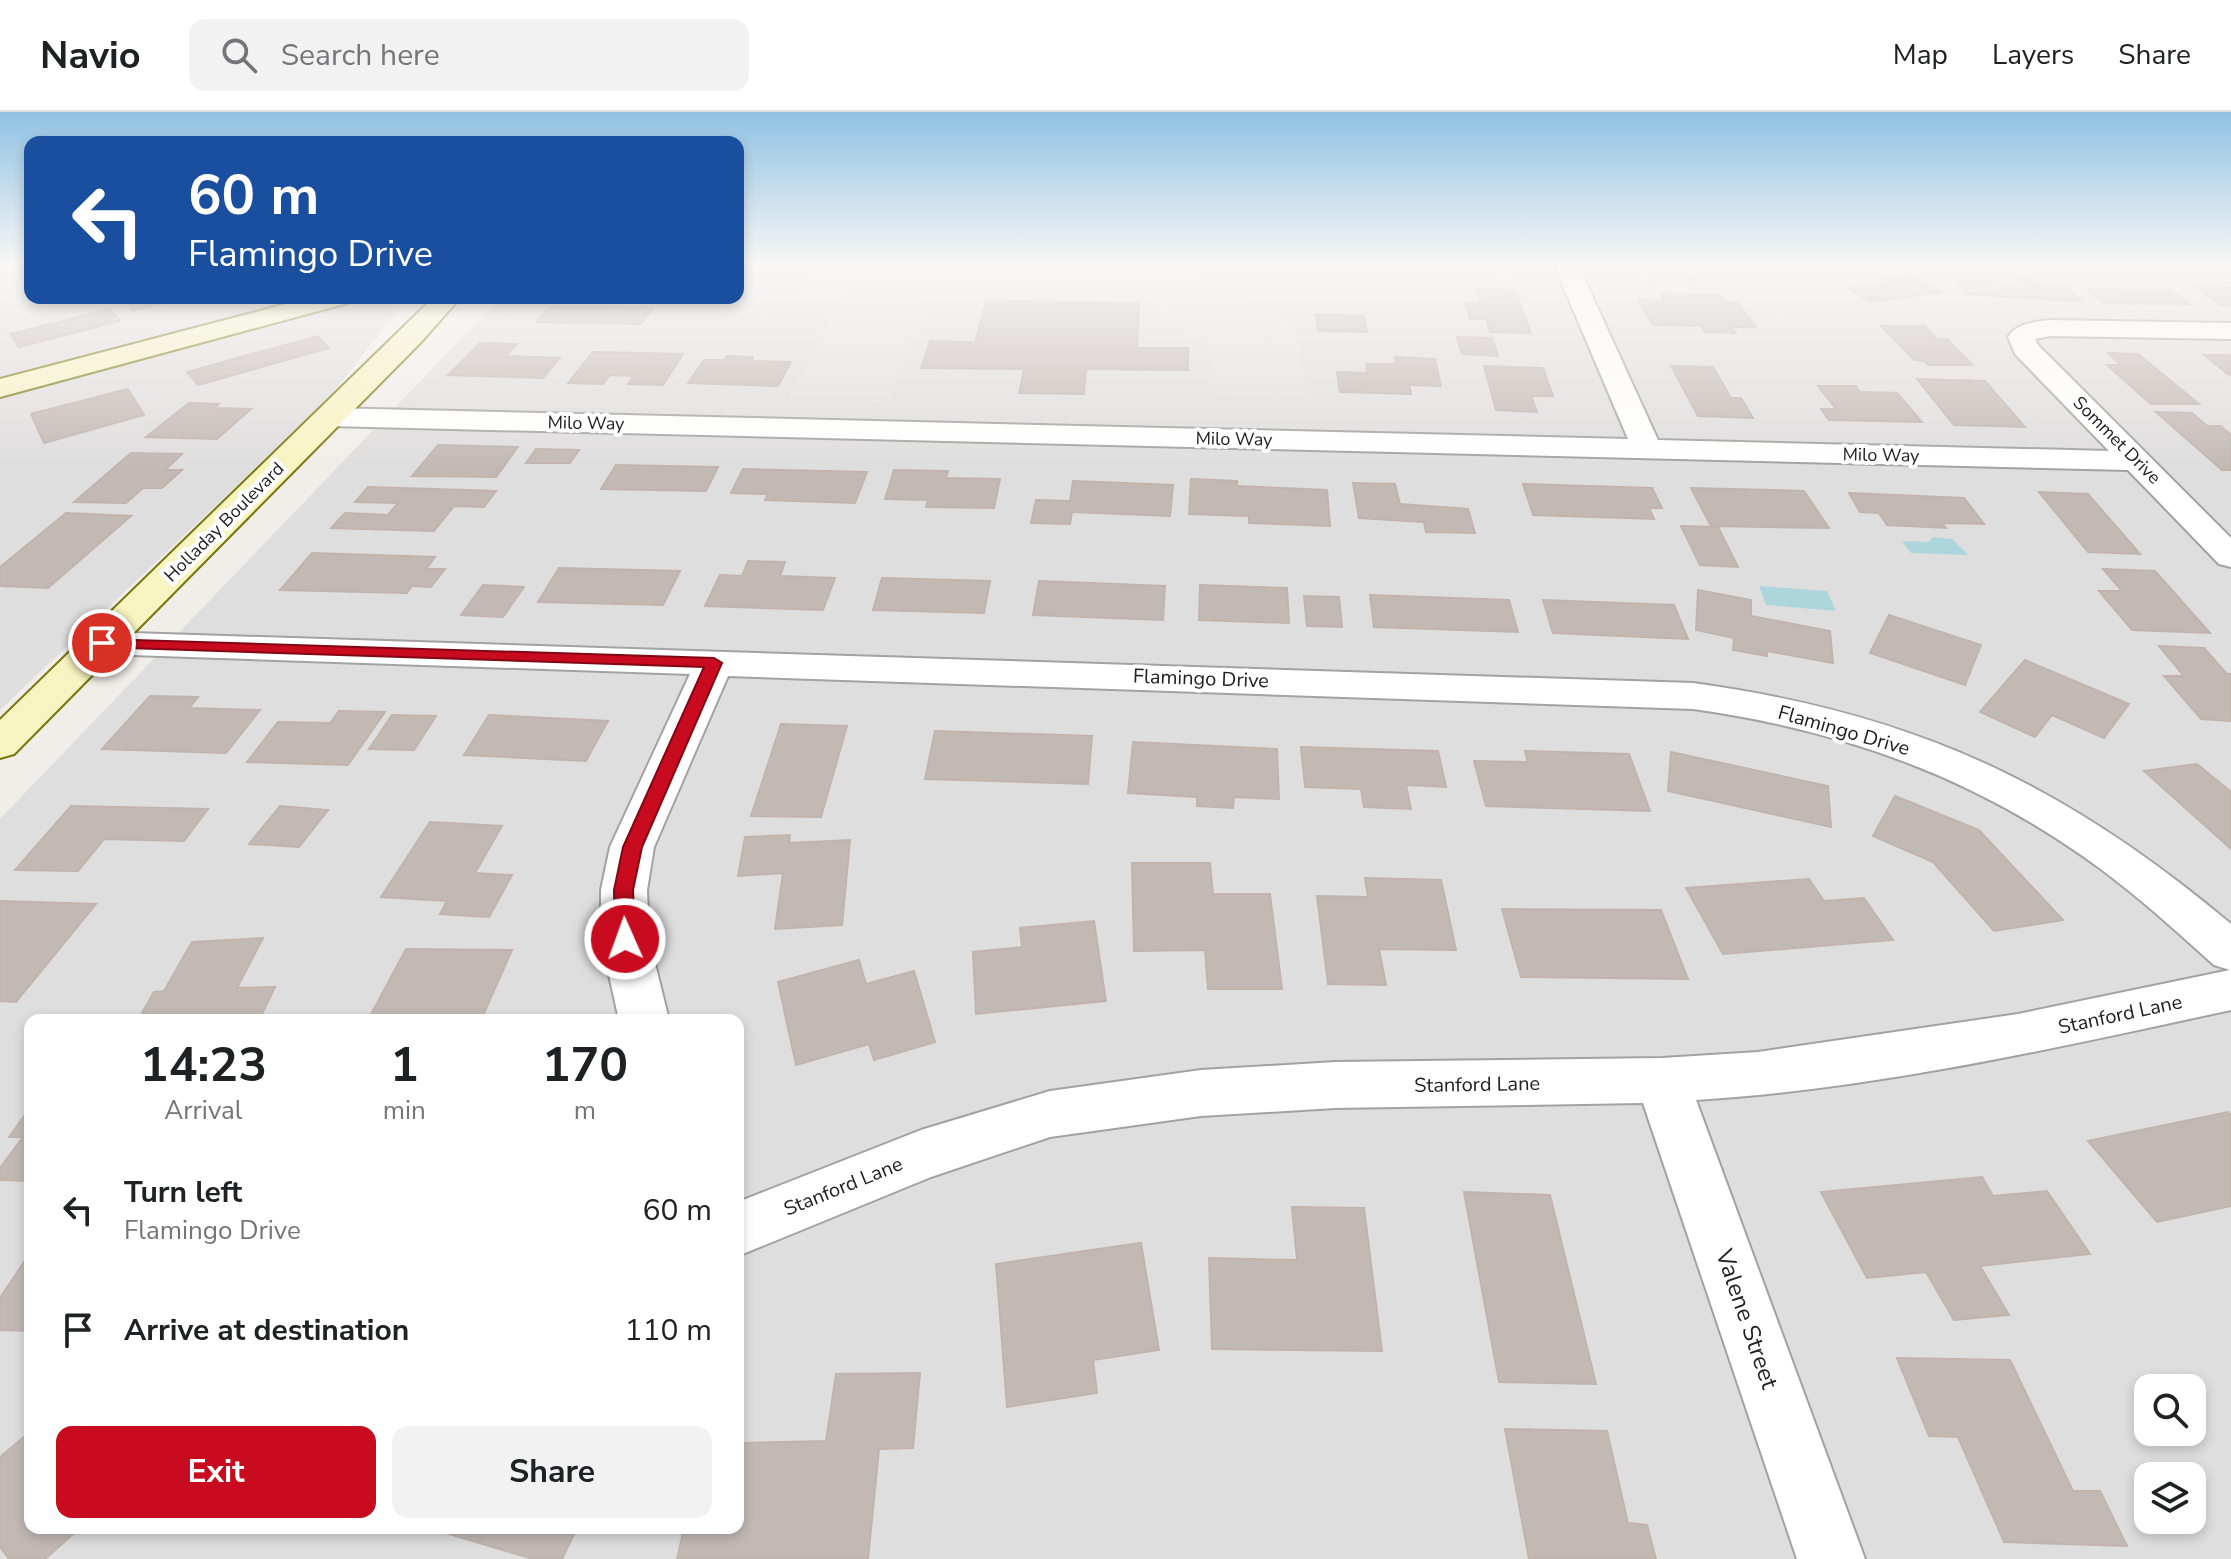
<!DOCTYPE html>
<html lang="en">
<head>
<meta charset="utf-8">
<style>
  :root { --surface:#fff; --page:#f2f2f2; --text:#202124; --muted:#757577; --line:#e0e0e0; --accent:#c80b1e }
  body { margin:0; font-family:"Nunito Sans",sans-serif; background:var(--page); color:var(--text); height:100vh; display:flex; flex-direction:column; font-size:30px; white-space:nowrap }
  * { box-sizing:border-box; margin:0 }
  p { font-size:26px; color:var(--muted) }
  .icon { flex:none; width:44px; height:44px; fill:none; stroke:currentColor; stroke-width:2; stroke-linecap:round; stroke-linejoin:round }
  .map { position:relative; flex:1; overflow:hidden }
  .panel { position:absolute; left:24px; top:902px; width:720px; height:520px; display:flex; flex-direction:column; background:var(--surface); border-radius:16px; box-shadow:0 4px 12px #0003 }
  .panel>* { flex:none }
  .hud { position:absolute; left:24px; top:24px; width:720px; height:168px; border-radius:16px; box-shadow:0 4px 12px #0003; background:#1a4fa0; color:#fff; overflow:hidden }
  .fabs { position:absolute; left:2134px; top:1262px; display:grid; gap:16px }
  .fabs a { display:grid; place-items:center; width:72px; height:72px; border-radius:16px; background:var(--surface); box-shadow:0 4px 12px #0003; font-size:40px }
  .pin { position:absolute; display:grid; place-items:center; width:68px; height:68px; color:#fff; margin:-34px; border:4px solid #fff; border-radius:50%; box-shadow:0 2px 8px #0007 }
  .me { position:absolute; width:88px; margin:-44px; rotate:358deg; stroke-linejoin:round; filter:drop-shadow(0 0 6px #0008) }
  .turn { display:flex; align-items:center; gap:28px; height:168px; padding:0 32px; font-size:36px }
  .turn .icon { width:104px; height:104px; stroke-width:2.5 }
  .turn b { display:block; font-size:56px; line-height:68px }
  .eta { display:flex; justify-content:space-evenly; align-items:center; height:136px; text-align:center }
  .eta b { font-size:48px; font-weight:700; line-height:56px }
  .button { display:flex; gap:16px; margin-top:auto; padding:16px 32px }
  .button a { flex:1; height:92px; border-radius:16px; background:var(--accent); color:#fff; font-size:32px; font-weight:700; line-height:92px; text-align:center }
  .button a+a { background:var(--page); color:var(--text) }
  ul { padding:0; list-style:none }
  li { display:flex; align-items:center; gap:24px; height:120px; padding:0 32px }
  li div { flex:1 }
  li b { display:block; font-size:30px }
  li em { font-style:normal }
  header { display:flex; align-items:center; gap:48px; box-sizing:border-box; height:112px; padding:0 40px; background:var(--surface); border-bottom:2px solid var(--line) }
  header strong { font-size:38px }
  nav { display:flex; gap:44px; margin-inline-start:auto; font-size:28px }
  .search { width:560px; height:72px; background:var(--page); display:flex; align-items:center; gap:20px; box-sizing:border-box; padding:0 28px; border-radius:16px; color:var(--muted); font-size:30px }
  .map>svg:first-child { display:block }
</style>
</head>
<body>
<header>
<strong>Navio</strong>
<div class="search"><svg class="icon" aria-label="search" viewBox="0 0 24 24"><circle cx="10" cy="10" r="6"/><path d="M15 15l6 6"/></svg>Search here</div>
<nav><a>Map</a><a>Layers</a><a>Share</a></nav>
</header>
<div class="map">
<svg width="2231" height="1447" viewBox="0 0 2231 1447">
  <rect width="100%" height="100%" fill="#f1ede9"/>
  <g fill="#dfdede" fill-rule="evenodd">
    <polygon points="0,155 30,155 30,186 407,186 329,286 0,598"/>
    <path d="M738,155h1493v1292h-2231v-740l500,-521h238zM30,908h708v508h-708zM2148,1276h44v44h-44zM2148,1364h44v44h-44z"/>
  </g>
  <polygon fill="#e1e1e1" points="814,155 1186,155 1293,217 1310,289 1211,282 1210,236 1146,188 929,184 887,290 787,288 844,183 798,182"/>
  <g fill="#acd6dc">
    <polygon points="1933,425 1952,427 1968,443 1911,441 1902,429 1928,430"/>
    <polygon points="1759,474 1827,479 1836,499 1766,493"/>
  </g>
  <g fill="#c2b9b5" stroke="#c2b3ab" stroke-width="2">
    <polygon points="1440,155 1505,155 1507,160 1493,160 1495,165 1443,164"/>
    <polygon points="1639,155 1688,155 1697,170 1655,169 1652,163 1644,163"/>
    <polygon points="1909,162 1942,180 1870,190 1848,176 1891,171 1881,165"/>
    <polygon points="2016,164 2032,165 2037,171 2066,173 2080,189 1966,182 1956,168 2020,170"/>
    <polygon points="2195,174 2231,175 2231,193 2220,193"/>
    <polygon points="1476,176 1515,178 1531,221 1490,220 1486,207 1470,207 1465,191 1481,191"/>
    <polygon points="2086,177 2171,178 2190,192 2104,191"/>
    <polygon points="1661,182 1720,183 1725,190 1738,191 1756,215 1732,215 1736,221 1705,220 1701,214 1653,213 1638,188 1665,189"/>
    <polygon points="121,186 182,186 133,199"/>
    <polygon points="986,189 1139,191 1137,236 1188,236 1188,258 1086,257 1084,282 1019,281 1024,257 921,256 930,229 975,230"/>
    <polygon points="550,194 653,196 641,212 536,210"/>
    <polygon points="110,197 120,209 19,235 10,222"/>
    <polygon points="1316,202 1364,204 1367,220 1318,219"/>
    <polygon points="1881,214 1925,214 1937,227 1947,227 1973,253 1928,253 1924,249 1914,248"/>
    <polygon points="317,224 329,236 198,273 187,260"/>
    <polygon points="1457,225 1492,226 1498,244 1462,242"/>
    <polygon points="480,231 517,232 506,244 560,246 543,266 448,263"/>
    <polygon points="593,240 683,242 663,273 628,272 634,264 610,263 603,272 568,271"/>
    <polygon points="2108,241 2138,242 2199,292 2151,292 2107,253 2121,253"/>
    <polygon points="2204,243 2231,243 2231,263 2228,262"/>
    <polygon points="727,244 753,245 751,249 791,250 778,274 688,271 704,248 724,248"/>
    <polygon points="1395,245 1435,247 1441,274 1409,273 1411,282 1340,280 1337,260 1367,261 1366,252 1396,252"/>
    <polygon points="1484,254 1543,256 1553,284 1531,284 1537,300 1496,298"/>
    <polygon points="1671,254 1713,255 1731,286 1741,286 1753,306 1698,304"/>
    <polygon points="1917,267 1985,269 2025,315 1954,313"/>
    <polygon points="1818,274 1856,274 1860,280 1897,281 1922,310 1829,308 1821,297 1836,297"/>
    <polygon points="128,277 144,303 44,331 31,302"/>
    <polygon points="189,291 219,292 214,296 251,297 217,327 146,325"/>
    <polygon points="2156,300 2192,301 2207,314 2221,314 2231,323 2231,358 2222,358"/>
    <polygon points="438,333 518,335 496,365 412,364"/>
    <polygon points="536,337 579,338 570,351 526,351"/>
    <polygon points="131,341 182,342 165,358 182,358 162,376 143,376 126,391 74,390"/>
    <polygon points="616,353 718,355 706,379 601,377"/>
    <polygon points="743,357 867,360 855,391 765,388 768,382 731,381"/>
    <polygon points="894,358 948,359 946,366 1000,367 994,396 926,395 928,388 885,387"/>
    <polygon points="1191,367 1237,369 1237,374 1327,378 1330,414 1249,411 1249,404 1189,402"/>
    <polygon points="1073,369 1173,373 1170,404 1072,400 1070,412 1031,411 1036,388 1070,389"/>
    <polygon points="1353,371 1395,372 1400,392 1468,397 1475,421 1426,420 1424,410 1359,406"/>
    <polygon points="1523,372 1652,376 1662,396 1649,396 1654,407 1533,403"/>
    <polygon points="368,375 496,379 484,395 454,394 434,419 331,416 345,401 388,403 398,391 355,390"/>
    <polygon points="1691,376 1804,379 1829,416 1711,414"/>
    <polygon points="2039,380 2088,382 2140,442 2088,440"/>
    <polygon points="1849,381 1964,386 1984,412 1942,411 1946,416 1887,413 1879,401 1860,400"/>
    <polygon points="66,401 131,404 48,476 0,474 0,455"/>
    <polygon points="1681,414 1718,415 1738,455 1700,453"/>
    <polygon points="312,441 435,445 426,457 445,457 431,475 412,474 407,481 280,478"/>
    <polygon points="748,449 785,450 780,464 835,466 823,498 705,494 720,463 742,464"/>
    <polygon points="559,456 680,459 663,493 538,490"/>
    <polygon points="2103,457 2155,459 2210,521 2132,518 2099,479 2122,479"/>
    <polygon points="882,466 990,469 984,501 873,498"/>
    <polygon points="1039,469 1165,474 1163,508 1033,503"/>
    <polygon points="483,473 524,475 503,505 461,503"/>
    <polygon points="1200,473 1287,476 1289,511 1199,508"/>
    <polygon points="1698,478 1751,488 1751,504 1830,519 1833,551 1767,539 1767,544 1733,538 1734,526 1696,518"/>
    <polygon points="1370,483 1509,488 1518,520 1374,515"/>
    <polygon points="1304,484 1339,485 1342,515 1307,514"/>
    <polygon points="1543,488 1674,493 1688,527 1553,521"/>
    <polygon points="1889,503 1981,533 1965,573 1870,541"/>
    <polygon points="2159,534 2204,536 2227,562 2231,562 2231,609 2201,607 2164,564 2184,564"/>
    <polygon points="2025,548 2129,592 2104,626 2052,603 2035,625 1980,600"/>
    <polygon points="150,584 198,585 189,596 260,598 226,641 102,637"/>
    <polygon points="339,599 385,600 348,653 247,650 278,610 330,611"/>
    <polygon points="392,603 436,604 414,638 369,637"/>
    <polygon points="489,603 608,609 586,649 464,643"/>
    <polygon points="781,612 847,614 821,705 751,704"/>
    <polygon points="935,619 1092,624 1088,672 925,667"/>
    <polygon points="1133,630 1277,637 1279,687 1234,685 1233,696 1197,694 1197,685 1128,681"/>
    <polygon points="1301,635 1438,639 1446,675 1406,673 1411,697 1364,695 1361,677 1305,675"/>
    <polygon points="1525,639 1629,642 1650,699 1486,694 1474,649 1528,650"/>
    <polygon points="1671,640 1828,674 1831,715 1668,679"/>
    <polygon points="2197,652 2231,680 2231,737 2144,659"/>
    <polygon points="1895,684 1979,718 2063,808 1994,819 1933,750 1873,724"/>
    <polygon points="71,694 208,697 184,729 104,727 78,759 15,758"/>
    <polygon points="280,694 328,698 299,735 249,732"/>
    <polygon points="430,710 502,714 475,761 512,763 489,805 440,802 447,789 381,785"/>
    <polygon points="790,723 789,731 850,728 842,813 775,817 783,761 738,764 745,725"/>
    <polygon points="1132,751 1210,751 1213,782 1270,782 1282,877 1208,877 1205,838 1134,839"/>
    <polygon points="1365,766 1441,768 1456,838 1379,837 1386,873 1328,872 1317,784 1368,785"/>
    <polygon points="1809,767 1824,789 1864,786 1893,828 1723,842 1686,776"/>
    <polygon points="0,789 96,792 16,890 0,889"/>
    <polygon points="1502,797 1661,798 1688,867 1521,865"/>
    <polygon points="1094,809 1106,889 976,902 973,840 1022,835 1020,816"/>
    <polygon points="263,826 237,876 275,875 259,908 138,908 154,880 164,879 192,830"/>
    <polygon points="406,837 512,838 481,908 368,908"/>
    <polygon points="859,848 866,872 914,859 935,930 874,948 869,932 796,953 778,870"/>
    <polygon points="30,996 30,1069 0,1068 0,1056 23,1025 9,1025"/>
    <polygon points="2228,1000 2231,1003 2231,1094 2157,1110 2088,1029"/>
    <polygon points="1982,1065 1993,1084 2047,1079 2090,1142 1980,1154 2009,1203 1954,1208 1926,1160 1867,1166 1821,1080"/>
    <polygon points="1464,1080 1550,1083 1596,1272 1499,1270"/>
    <polygon points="1292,1095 1364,1096 1382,1239 1212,1237 1209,1146 1297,1148"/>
    <polygon points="1141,1131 1159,1238 1093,1248 1097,1281 1007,1295 996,1152"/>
    <polygon points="28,1144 30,1219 0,1218 0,1186"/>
    <polygon points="1897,1246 2010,1248 2073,1379 2100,1379 2127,1434 2004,1430 1958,1325 1929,1324"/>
    <polygon points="920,1261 913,1336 879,1337 868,1447 677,1447 684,1416 738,1416 738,1331 826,1329 836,1262"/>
    <polygon points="1505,1317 1607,1319 1628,1411 1647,1413 1656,1447 1529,1447"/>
    <polygon points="30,1320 30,1416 80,1416 45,1447 9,1447 0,1435 0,1345"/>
    <polygon points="429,1416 577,1416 562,1447 533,1447"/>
  </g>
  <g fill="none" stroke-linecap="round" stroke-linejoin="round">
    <defs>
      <g id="street">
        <path d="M1555,155h24l79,173 451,11 -94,-97 -7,-17c9,-14 26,-15 42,-17l181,3v16l-181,-3 -15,3 3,6 193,193v29l-12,-3 -91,-94 -1798,-44 -10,-3 -5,-6 5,-6 10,-3 1298,31z"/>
        <path d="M102,520l1591,51c219,30 369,99 538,241v86c-176,38 -355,79 -535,90l169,459h-68l-154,-456 -308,5 -134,8 -151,21 -119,40 -193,79v-54l183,-72 129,-39 151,-21 134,-8 327,-4 96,-6 260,-38 212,-44 -16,-5c-38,-34 -75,-68 -116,-98 -123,-90 -255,-137 -405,-158l-965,-33 -74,171 -7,43 2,49 20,81h-50l-18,-81v-49l9,-43 80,-173 -588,-20 -13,-3 -6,-8 6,-8z"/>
      </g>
      <g id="secondary">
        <polygon points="309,186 352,186 348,191 0,285 0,267"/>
        <polygon points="433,186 460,186 422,229 14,642 0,646 0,608"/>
      </g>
    </defs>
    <use href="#street" stroke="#a2a2a2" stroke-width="4"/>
    <use href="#secondary" stroke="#75760b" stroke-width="4"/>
    <use href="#street" fill="#fff" fill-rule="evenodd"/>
    <use href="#secondary" fill="#f7f4c1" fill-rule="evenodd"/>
  </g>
  <linearGradient id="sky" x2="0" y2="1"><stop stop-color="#90c2e3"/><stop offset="0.43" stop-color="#f9f7f5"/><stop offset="1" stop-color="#f9f7f5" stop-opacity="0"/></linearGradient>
  <rect width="2231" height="357" fill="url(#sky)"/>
  <polygon fill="#c80b1e" stroke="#820714" stroke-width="2" points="102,527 714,546 722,551 642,735 633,778 635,827 632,832 618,832 615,827 614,778 623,735 704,555 97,535 94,531"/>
  <g text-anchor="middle" stroke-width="8" stroke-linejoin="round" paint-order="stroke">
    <g font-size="18" fill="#212121" stroke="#fff">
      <text transform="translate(586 311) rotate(1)" y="6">Milo Way</text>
      <text transform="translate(1234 327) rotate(1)" y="6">Milo Way</text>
      <text transform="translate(2117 328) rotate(45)" y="6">Sommet Drive</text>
      <text transform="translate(1881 343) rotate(1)" y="6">Milo Way</text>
      <text transform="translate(224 410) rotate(-45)" y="6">Holladay Boulevard</text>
    </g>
    <g font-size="20" fill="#212121" stroke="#fff">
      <text transform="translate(1201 566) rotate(2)" y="7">Flamingo Drive</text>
      <text transform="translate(1844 618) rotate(16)" y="7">Flamingo Drive</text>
      <text transform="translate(2120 902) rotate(-12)" y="7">Stanford Lane</text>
      <text transform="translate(1477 972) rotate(-1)" y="7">Stanford Lane</text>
      <text transform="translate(843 1074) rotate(-22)" y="7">Stanford Lane</text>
    </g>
    <g font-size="24" fill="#212121" stroke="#fff">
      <text transform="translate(1747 1207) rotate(71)" y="8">Valene Street</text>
    </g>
  </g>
</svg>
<div class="fabs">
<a><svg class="icon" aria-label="search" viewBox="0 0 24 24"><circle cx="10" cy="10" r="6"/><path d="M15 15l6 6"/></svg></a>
<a><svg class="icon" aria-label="layers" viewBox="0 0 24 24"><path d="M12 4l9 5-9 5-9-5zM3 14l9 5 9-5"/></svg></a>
</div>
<div class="pin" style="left:102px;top:531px;background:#d93025"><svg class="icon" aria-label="arrive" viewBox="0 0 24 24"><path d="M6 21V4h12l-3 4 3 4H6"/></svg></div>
<svg class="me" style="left:625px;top:827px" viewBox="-20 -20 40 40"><circle r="17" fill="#c80b1e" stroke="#fff" stroke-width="3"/><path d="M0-11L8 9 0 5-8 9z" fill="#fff"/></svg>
<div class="hud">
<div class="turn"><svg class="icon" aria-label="left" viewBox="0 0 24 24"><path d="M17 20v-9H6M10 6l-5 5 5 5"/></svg><div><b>60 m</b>Flamingo Drive</div></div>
</div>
<section class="panel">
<div class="eta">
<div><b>14:23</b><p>Arrival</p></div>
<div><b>1</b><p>min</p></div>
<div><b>170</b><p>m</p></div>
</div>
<ul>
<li><svg class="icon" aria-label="left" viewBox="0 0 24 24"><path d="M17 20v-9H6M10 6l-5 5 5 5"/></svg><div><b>Turn left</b><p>Flamingo Drive</p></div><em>60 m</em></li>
<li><svg class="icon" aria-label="arrive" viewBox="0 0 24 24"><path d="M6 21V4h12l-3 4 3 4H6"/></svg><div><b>Arrive at destination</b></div><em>110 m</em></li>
</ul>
<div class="button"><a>Exit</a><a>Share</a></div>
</section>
</div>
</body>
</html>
